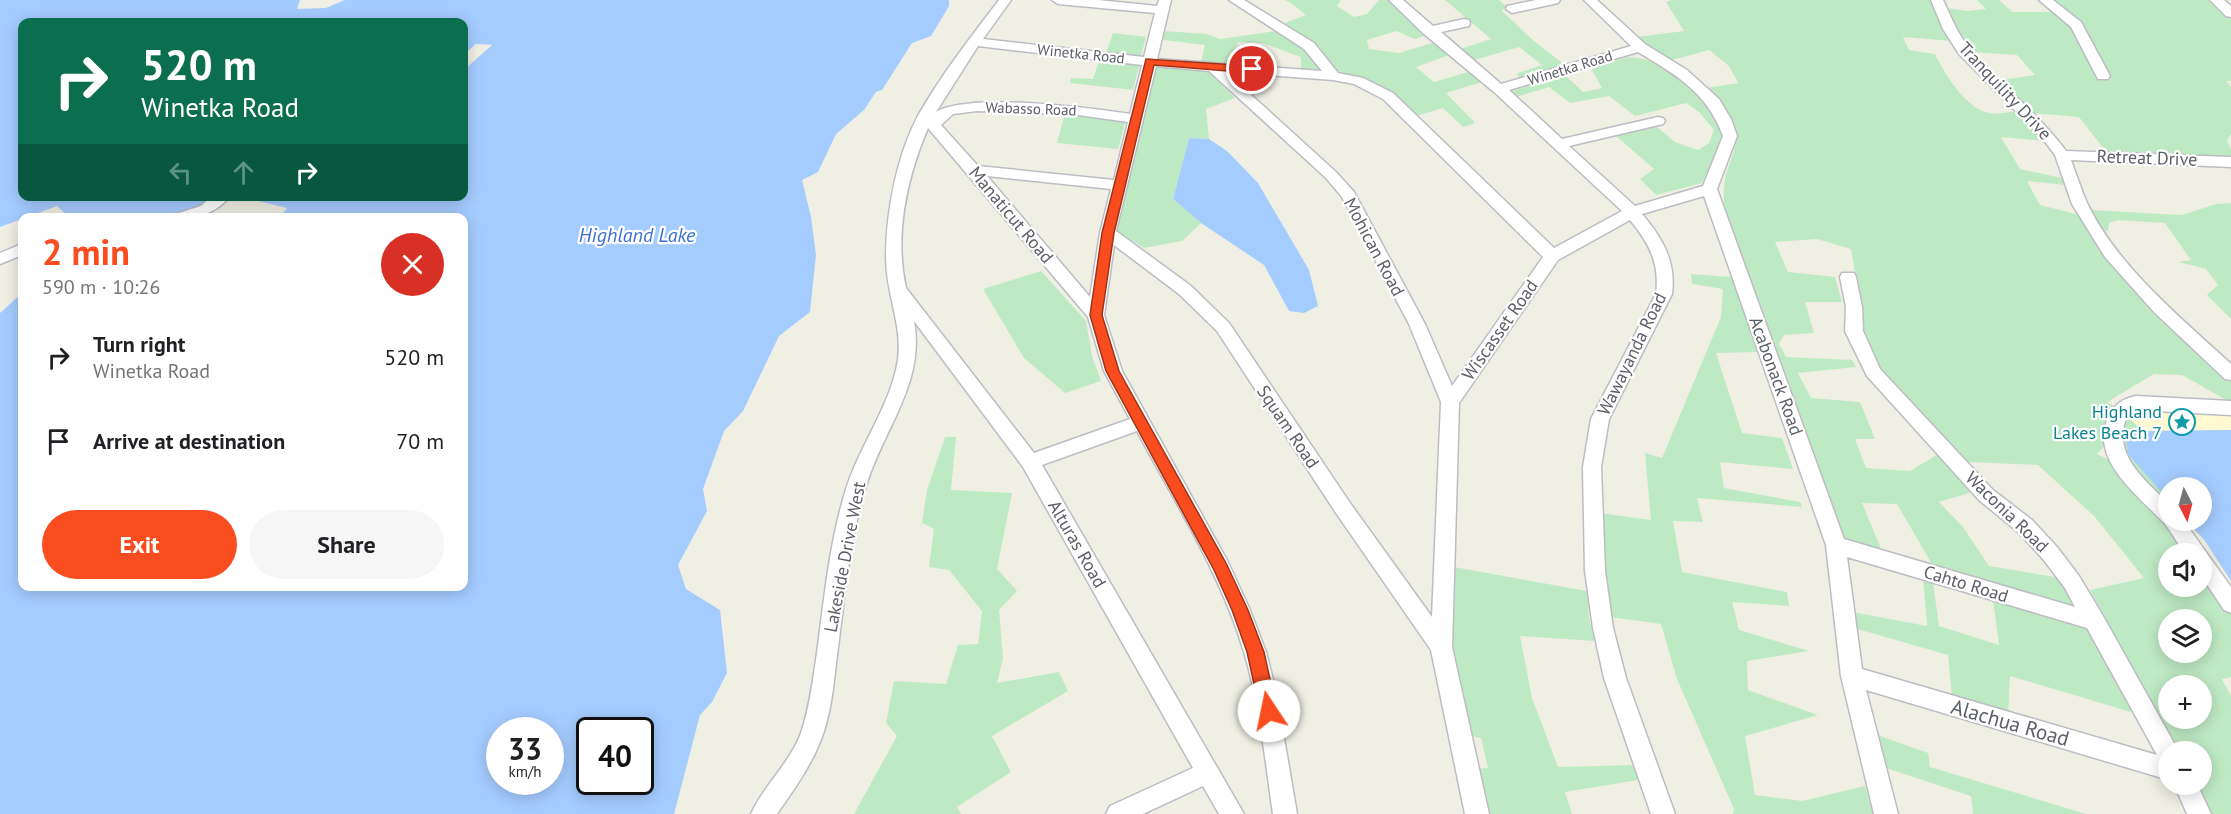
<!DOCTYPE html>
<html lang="en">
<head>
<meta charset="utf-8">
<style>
  :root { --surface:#fff; --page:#f6f6f6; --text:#202124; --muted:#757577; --accent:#fa4d1f }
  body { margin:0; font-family:"PT Sans",sans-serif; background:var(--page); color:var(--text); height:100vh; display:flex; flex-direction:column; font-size:22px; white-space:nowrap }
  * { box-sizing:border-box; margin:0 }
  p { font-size:20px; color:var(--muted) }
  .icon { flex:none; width:33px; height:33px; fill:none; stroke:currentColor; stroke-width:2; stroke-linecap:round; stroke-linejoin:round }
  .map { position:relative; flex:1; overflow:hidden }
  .details { position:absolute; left:18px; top:213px; width:450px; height:378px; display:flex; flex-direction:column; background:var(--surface); border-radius:12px; box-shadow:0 3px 15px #0003 }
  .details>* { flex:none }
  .hud { position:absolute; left:18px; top:18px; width:450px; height:183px; border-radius:12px; box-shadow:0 3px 15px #0003; background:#0b6e4f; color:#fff; overflow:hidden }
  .needle { width:39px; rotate:174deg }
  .fabs { position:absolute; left:2158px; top:477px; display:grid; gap:12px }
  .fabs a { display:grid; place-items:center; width:54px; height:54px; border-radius:50%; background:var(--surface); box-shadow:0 3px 15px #0003; font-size:30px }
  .speed { position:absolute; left:486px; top:717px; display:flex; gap:12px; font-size:30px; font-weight:700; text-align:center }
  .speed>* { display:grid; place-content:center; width:78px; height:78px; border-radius:50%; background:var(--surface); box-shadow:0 3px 15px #0003; line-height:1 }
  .speed small { font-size:15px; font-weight:400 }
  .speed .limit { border:3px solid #111; border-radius:9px; background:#fff; color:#111 }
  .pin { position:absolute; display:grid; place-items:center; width:51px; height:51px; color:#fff; margin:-26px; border:3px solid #fff; border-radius:50%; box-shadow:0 2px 6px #0007 }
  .me { position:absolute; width:66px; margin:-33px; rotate:349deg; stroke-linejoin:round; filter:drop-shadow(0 0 4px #0008) }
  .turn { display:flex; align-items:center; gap:21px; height:126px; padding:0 24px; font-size:27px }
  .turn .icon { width:78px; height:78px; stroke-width:2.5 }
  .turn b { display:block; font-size:42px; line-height:51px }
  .lanes { display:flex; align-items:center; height:57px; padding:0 24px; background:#0003; justify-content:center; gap:30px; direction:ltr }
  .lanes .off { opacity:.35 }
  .round { display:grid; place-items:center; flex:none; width:63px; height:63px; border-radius:32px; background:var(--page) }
  .head { display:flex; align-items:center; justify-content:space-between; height:102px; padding:0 24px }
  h1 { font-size:36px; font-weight:600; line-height:45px; color:var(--accent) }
  .cta { display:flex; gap:12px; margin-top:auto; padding:12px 24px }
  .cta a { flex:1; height:69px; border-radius:36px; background:var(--accent); color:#fff; font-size:24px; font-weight:600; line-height:69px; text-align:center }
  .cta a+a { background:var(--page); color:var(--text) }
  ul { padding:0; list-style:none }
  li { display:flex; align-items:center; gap:18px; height:84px; padding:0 24px }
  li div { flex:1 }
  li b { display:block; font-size:22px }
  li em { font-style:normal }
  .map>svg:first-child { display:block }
</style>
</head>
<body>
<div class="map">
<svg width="2231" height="814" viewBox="0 0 2231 814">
  <rect width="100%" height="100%" fill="#f0efe4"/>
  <g fill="#beeac3" fill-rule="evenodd">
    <path d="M1284,0h57l-4,6 17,11 13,-3 12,-14h10l38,35 -12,4 -19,-8 -29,9 2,9 30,4 33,-10 17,12 -33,12 18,15 34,-10 14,10 -36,11 29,30 -12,4 -20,-19 -27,8c-24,-23 -45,-38 -79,-45l-18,-24 -37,-23 24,-9 -16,-13z"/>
    <polygon points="1445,0 1499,0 1506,6 1502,11 1534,41 1565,65 1521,78 1516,74 1542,65 1519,47 1471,61 1457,50 1491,39"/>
    <path d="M1672,0h260l19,41 -48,-4 6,13 26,4c10,20 30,54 54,59 8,2 20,-1 29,-2l27,30 -44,-4 19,32 42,9 4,7 -39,-4 13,24 40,10 151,164v22h-3l-46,-26 -28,-1 -47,28 7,4 -9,23v16l-8,9 15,7 79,92 -22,1v32h33v-16l29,42v65l-9,2 9,17v118h-23l-12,-29 6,-1v-32l-23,-1 -89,-161 54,-12 -50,-62 -56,-51 -71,-3c-28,-30 -83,-78 -99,-114 -6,-13 -5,-26 -7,-40 -2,-20 -7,-39 -10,-59l-34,-10 -42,3 13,30 47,5 7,25h-37l9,31 -30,2 -5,9 7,13 66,3 4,7 -58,6 13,25 49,4 15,37h-20l11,29 44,3 30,-18 36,38 -37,11 24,25 26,39 71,12 18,27 -4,5 -141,-44 -36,-62 -35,-1 20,48 -42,-14c-26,-70 -51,-141 -76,-211 -13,-36 -32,-80 -39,-118 -10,-57 42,-62 -18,-120l31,-5 -9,-17 -20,-16 -37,10 -25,-13 -10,-10 47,-6 -18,-29zM2169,620h33v32h-33zM2169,686h33v32h-33z"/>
    <polygon points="1977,0 1999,0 2012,12 2055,12 2051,0 2210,0 2231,19 2231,81 2226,81 2231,87 2231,134 2227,141 2231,149 2231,160 2107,153 2079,117 2032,113 2006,89 2001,80 2035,75 2017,55 1971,52 1962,41 1947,8 1967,11 1986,9"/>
    <polygon points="1164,31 1206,34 1220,39 1276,31 1303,46 1322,70 1301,70 1301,57 1262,43 1238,42 1229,63 1201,62 1205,45 1163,40"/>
    <polygon points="1113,33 1146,37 1141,56 1106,53"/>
    <path d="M1628,57c33,1 61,25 80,50 7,8 15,18 14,29 -2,13 -14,34 -20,47l-46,12 -16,-16 14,-10 -38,-33 40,-10 19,16 23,8 11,-7 5,-13 -15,-18 -13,-9 -51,13 -26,-20 -39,7 -21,-16 -33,10 -7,-5 56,-17 18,17 19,-4 -11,-20z"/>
    <polygon points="1099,61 1139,65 1133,90 1070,83 1071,78 1093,79"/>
    <polygon points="1156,65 1208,71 1235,98 1206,109 1209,139 1189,138 1173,199 1201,223 1182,241 1144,248 1117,231"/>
    <polygon points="1065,113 1086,115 1125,123 1118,149 1057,143"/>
    <polygon points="2231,203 2231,319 2207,295 2218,285 2206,269 2179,262 2191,260 2165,223 2118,220 2109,223 2108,231 2103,231 2090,210 2182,215 2216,204"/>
    <polygon points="1041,271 1086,321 1092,356 1101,381 1065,393 1024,358 983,289"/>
    <polygon points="1691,274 1731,277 1759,352 1716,353 1742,433 1782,438 1793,469 1720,462 1724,488 1800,502 1802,507 1697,498 1703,522 1673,521 1682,572 1787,592 1789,606 1732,602 1739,630 1809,651 1747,661 1748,690 1818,715 1745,736 1755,795 1802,801 1865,786 1873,814 1733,814 1734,809 1677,679 1661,624 1610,617 1603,572 1600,513 1651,520 1645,453 1662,458 1721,317 1723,289 1692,284"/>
    <polygon points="2125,414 2143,431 2126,435 2151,480 2169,501 2169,512 2120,453"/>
    <polygon points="945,437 956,437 951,490 1012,493 997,569 1017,591 999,610 1003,658 997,683 1059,672 1068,691 992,736 1011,772 957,807 961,814 854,814 897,736 886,723 894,681 946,684 958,645 978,644 982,611 949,570 929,567 934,529 922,523 927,490"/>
    <polygon points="1454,567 1587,591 1589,618 1595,641 1520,636 1532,698 1558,767 1633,765 1638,780 1565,792 1572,814 1484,814 1473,769 1488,768 1481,738 1466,735 1451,657"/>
    <polygon points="1923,578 1933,582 1939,626 1999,645 1993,601 2093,631 2141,715 2010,676 2008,715 1952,699 1948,655 1854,628 1852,612 1927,626"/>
    <polygon points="1877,735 1928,753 1930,767 2086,814 1973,814 1971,796 1886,768"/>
  </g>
  <polygon fill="#fef9d1" points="2135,409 2231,414 2231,430 2143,431 2125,414"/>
  <g fill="#a5ccff" fill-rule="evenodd">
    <path d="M0,0h300l-3,9 29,-1 19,-8h604v6l-18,30 -19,7 -30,47 -6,2 -12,18 -28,24 -18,38 -16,8 9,37 5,38 -6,57 -31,24 -36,75 -19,20 -21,58 4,22 -29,54 8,24 34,21 7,63 -15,29 -12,13 -26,99h-674v-501l22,-20v293h442v-368l-184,-1 7,-9 -45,-11 222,-1v-126l28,-25 -16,-1 -12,10v-32h-442v174l197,1 -30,16 -23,4h-97l-12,-11 -57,21zM500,730h50v52h-50zM590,730h50v52h-50z"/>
    <polygon points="1189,138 1209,139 1227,151 1258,183 1309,270 1318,306 1304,313 1289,311 1264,265 1201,223 1173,199"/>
    <polygon points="2231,430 2231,581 2205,541 2187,521 2202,520 2202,488 2169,488 2169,501 2128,454 2126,435 2143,431"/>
  </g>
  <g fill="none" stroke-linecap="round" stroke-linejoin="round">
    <defs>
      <g id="minor">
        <path d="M999,0h12l-28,39 161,18 11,-44 -97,-9 -6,-4h46l59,6 2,-6h12l-14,59 165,12 -18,-22 -75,-49h15l70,43 24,30 25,5 30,15 161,155 68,-37 -128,-119 -70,-58 -35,-34h14l30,26 31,-7 5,1 1,3 -1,3 -28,6 60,52 130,-38 -47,-46h13l48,44 42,26 32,29 12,20 6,17 -20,53 127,350 231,68 -10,-19 -22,-29 -25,-27 -39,-32 -112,-124 -22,-45 1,-24 -6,-30 2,-4h12l2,4 6,30 1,24 17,38 113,121 39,30 25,27 22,29 24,40 76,136h-10v28l-303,-90 32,124h-24l-33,-138 -15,-131 -122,-349 -62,18c21,25 34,47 30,80l-63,125 -8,48 4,104 8,57 13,50 49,136h-24l-47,-136 -11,-50 -8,-57 -2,-104 8,-48 65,-125c4,-31 -7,-51 -26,-74l-72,40 -99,143 -7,244 37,167h-24l-34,-164 -95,-137 -119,-182 -38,-37 -65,-49 -10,70 18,56 106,191 22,48 16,42 10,39 21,123h-24c-8,-54 -13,-109 -29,-162 -23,-78 -69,-149 -107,-221l-95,34 202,349h-25l-16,-28 -60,28h-37l4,-8 83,-38 -170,-301 -109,-146c11,60 -28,105 -46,159 -19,56 -23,117 -31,175 -3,25 -5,51 -13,76 -10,31 -29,57 -47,83h-26c13,-29 39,-51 50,-81 9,-26 12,-54 16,-80 7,-53 12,-106 27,-157 12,-44 41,-81 52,-126 10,-39 -10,-73 -10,-112 0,-46 11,-104 33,-144 23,-40 52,-77 80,-114zM978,46l164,19 -12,49c-40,-6 -161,-22 -194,-2zM1638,52c38,23 69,40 85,84l-20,50 -68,20 -66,-60 94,-22 2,-3 -2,-3 -5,-1 -96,22 -53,-49zM1156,66l53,5 117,107 16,19 67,127 32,78 -9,215 -82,-114 -121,-180 -38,-37 -75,-55zM1226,72l107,8 21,4 29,15 160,158 -91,129 -27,-62 -71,-132 -18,-20zM977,111l94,3 57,8 -14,58 -136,-14 -37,-41 12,-11zM928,128l160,189 16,54 26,48 -96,34 -128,-165c-12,-53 1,-111 22,-160zM987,176l124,13 -11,44 -10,64zM1847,557l240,71 70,127 -295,-86z"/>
        <polygon points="1536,0 1560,0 1558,3 1512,13 1506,9 1507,6"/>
        <path d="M1931,0h12c8,17 15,35 27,49 30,36 68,64 96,102l165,6v10l-160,-7c5,14 10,29 16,43 30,63 94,115 144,161v16l-6,-1 -71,-67 -49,-55 -33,-53 -17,-49 -12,-16 -84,-85 -16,-25z"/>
        <polygon points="2039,0 2053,0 2081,22 2110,76 2108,79 2098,79 2071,27"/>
        <polygon points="2210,0 2224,0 2231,6 2231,17 2226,16"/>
        <path d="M212,196h18c-15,19 -34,22 -56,22l2,-4 25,-8z"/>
        <polygon points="22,244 22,255 0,264 0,253"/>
        <path d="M2136,396l95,5v14l-97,-5c-6,4 -8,8 -10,15 -8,34 24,58 45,79v16h14l48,67v26l-7,-3 -22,-33v-23h-17c-7,-10 -13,-22 -21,-31 -25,-27 -75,-63 -56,-105 6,-14 14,-19 28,-22z"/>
        <polygon points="2174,784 2197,784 2211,814 2187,814"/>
      </g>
    </defs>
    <use href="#minor" stroke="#bcbdc4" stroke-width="3"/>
    <use href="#minor" fill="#fff" fill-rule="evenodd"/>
  </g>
  <polygon fill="#fa4d1f" stroke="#a23214" stroke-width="1.5" points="1146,59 1252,66 1257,69 1252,73 1154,65 1114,233 1102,315 1119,371 1226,563 1248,610 1264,652 1277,711 1275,717 1269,719 1263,717 1260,711 1247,652 1232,610 1214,570 1106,371 1090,315 1102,233"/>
  <defs>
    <symbol id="sight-ring" viewBox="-11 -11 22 22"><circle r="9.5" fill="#fff" stroke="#0f9aa8" stroke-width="1.5"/><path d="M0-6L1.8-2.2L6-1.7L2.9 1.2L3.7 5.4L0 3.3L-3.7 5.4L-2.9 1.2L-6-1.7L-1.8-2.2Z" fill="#0f9aa8"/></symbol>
  </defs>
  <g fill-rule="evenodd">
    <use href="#sight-ring" x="2167" y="407" width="30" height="30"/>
  </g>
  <g text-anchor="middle" stroke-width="4.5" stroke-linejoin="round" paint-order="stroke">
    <g font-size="15" fill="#5c5f66" stroke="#fff">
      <text transform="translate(1081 54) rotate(6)" y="5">Winetka Road</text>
      <text transform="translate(1570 68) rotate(-17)" y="5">Winetka Road</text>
      <text transform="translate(1031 109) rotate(2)" y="5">Wabasso Road</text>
    </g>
    <g font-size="18" fill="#5c5f66" stroke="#fff">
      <text transform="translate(2005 91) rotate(47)" y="6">Tranquility Drive</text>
      <text transform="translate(2147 158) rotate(2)" y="6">Retreat Drive</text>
      <text transform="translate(1011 215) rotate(50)" y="6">Manaticut Road</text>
      <text transform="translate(1374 247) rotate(62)" y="6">Mohican Road</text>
      <text transform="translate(1500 330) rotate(-55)" y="6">Wiscasset Road</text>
      <text transform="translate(1632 354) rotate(-64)" y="6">Wawayanda Road</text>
      <text transform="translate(1776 376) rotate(70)" y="6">Acabonack Road</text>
      <text transform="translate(1288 427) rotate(56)" y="6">Squam Road</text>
      <text transform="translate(2007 512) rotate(44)" y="6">Waconia Road</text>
      <text transform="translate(1077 544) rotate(60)" y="6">Alturas Road</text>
      <text transform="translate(845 557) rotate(-79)" y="6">Lakeside Drive West</text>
      <text transform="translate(1966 584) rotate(17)" y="6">Cahto Road</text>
    </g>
    <g font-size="18" fill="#0d838f" stroke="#fff" text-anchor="end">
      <text x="2162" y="418">Highland<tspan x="2162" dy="21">Lakes Beach 7</tspan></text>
    </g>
    <g font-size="20" font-style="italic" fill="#3b70cf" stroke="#fff">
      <text x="637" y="242">Highland Lake</text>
    </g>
    <g font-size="21" fill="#5c5f66" stroke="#fff">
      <text transform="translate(2010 723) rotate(16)" y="7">Alachua Road</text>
    </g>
  </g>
</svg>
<div class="fabs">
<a><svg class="needle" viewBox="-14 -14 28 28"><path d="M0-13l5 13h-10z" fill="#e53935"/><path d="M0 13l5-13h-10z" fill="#757577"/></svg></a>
<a><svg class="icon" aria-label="sound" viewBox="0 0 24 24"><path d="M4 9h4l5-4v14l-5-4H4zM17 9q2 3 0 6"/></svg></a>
<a><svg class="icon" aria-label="layers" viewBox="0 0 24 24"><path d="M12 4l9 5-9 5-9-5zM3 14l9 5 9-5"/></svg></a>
<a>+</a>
<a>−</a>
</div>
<div class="speed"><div>33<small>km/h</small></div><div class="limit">40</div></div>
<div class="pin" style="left:1252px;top:69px;background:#d93025"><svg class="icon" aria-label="arrive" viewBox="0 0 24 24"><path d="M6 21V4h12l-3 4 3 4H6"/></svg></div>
<svg class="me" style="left:1269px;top:711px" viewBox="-20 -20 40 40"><circle r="19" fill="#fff"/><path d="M0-13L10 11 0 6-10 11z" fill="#fa4d1f"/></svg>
<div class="hud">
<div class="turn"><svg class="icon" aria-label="right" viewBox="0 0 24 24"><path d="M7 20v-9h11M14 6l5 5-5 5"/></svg><div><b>520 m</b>Winetka Road</div></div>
<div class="lanes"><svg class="icon off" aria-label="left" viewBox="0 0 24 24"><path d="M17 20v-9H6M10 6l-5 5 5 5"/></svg><svg class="icon off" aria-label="ahead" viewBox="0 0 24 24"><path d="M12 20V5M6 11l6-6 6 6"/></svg><svg class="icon" aria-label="right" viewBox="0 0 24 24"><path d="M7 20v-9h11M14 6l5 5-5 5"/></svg></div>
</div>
<section class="details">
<div class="head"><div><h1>2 min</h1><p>590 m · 10:26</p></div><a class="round" style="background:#d93025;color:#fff"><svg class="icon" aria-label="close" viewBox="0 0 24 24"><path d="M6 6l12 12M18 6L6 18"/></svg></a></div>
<ul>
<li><svg class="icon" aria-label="right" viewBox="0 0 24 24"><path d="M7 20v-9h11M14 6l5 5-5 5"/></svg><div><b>Turn right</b><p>Winetka Road</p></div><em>520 m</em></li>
<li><svg class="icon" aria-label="arrive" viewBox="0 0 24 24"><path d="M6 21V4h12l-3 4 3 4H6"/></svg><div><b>Arrive at destination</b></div><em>70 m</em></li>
</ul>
<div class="cta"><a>Exit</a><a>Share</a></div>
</section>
</div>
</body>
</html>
